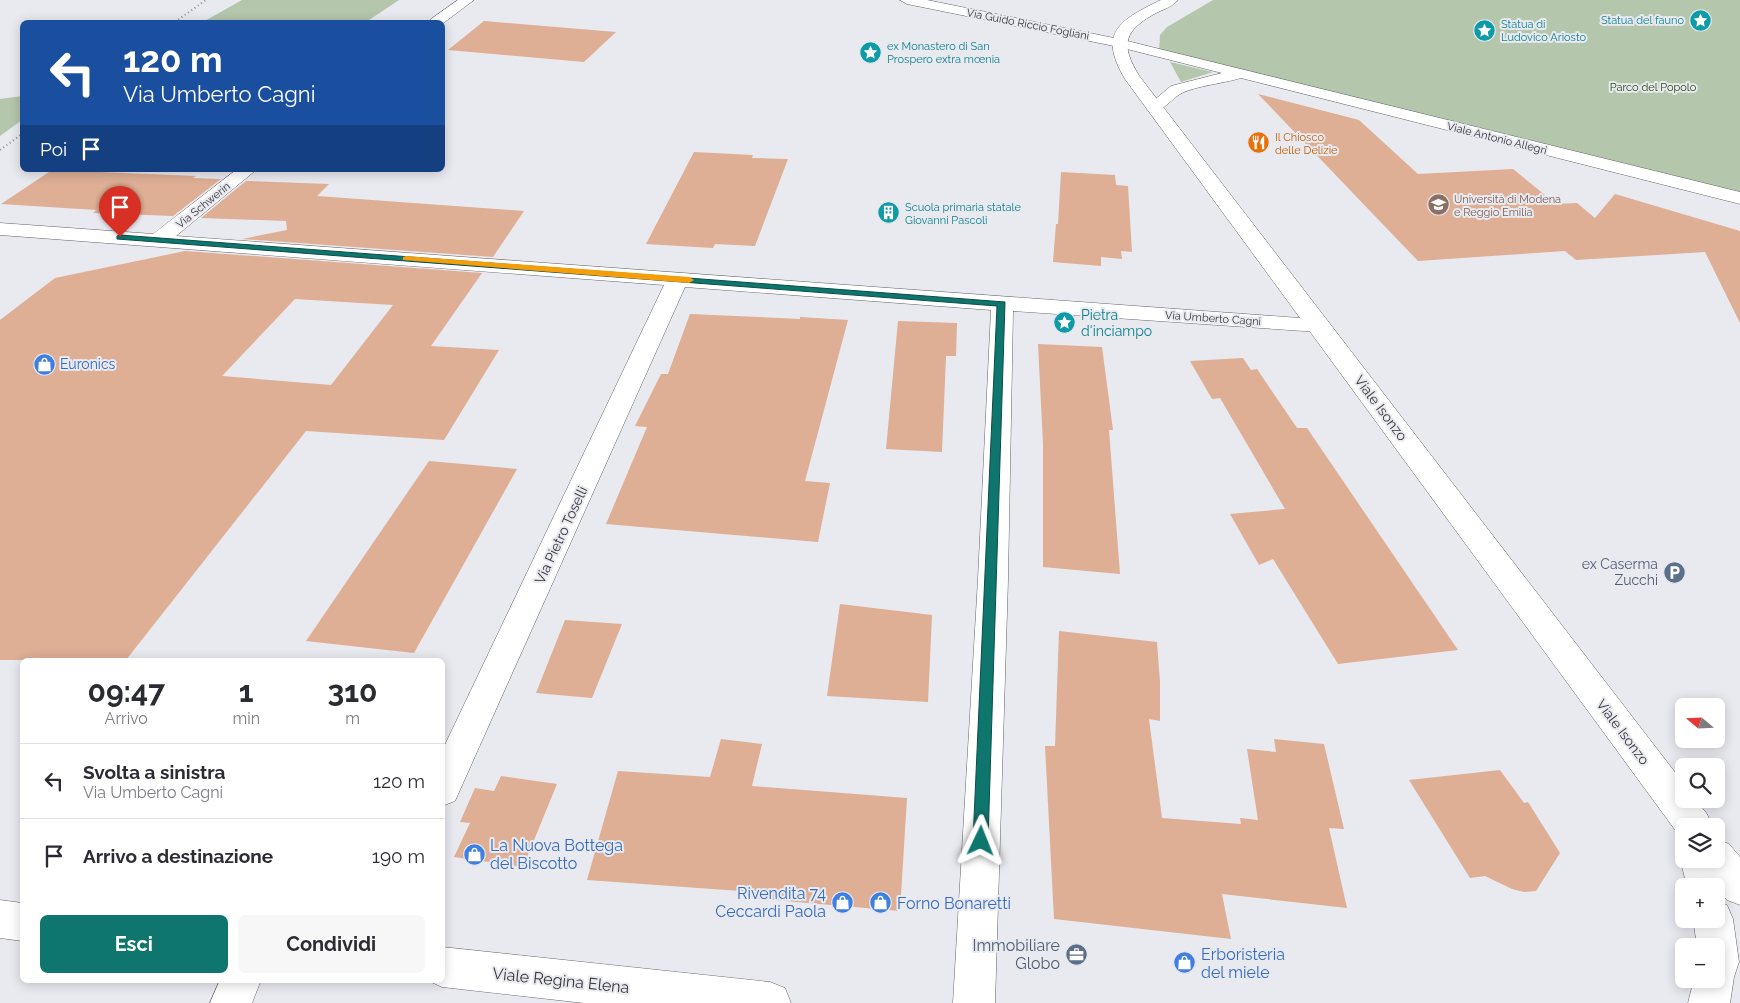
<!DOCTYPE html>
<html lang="it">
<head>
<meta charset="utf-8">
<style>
  :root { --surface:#fff; --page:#f7f7f7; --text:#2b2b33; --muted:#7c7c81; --line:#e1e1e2; --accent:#0f766e }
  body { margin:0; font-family:Raleway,sans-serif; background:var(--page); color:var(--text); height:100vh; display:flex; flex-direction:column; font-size:19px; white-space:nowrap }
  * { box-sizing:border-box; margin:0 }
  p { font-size:16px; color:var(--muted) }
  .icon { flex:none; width:28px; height:28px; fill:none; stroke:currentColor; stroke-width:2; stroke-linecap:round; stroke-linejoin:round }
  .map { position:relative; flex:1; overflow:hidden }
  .sheet { position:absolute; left:20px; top:658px; width:425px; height:325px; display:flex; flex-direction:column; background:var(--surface); border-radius:8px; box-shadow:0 2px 12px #0003 }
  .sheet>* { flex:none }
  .top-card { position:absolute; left:20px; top:20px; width:425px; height:152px; border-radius:8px; box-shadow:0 2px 12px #0003; background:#1a4fa0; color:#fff; overflow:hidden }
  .needle { width:32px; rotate:289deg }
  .buttons { position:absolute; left:1675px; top:698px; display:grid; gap:10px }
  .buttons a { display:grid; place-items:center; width:50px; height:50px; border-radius:8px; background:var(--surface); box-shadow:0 2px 12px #0003; font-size:25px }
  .pin { position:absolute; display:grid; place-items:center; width:42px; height:42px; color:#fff; margin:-51px -21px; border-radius:50% 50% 50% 0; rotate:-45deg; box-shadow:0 0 5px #0007 }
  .pin .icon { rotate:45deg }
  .me { position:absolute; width:55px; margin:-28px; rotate:2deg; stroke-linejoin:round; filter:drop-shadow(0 0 4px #0008) }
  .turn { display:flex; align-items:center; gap:18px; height:105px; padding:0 20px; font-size:22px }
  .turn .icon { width:65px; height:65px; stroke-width:2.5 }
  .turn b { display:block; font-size:35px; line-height:42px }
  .then { display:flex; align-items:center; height:48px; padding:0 20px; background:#0003; gap:10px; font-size:19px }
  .eta { display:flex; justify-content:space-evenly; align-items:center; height:85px; text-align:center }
  .eta b { font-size:30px; font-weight:700; line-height:35px }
  .primary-button { display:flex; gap:10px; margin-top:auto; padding:10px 20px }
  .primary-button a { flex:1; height:58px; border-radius:8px; background:var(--accent); color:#fff; font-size:20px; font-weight:700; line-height:58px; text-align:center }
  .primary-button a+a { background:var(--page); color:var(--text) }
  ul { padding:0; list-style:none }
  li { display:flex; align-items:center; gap:15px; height:75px; padding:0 20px; border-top:1px solid var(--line) }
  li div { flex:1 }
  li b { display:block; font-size:19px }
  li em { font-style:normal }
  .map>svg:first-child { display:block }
</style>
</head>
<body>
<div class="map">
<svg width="1740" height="1003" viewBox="0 0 1740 1003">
  <rect width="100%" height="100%" fill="#e9e9f0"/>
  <g fill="#b4c6ab">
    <polygon points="242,0 399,0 366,22 203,22"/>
    <polygon points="1213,0 1740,0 1740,198 1159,53 1160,35 1167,27"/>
    <polygon points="1170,62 1213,72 1181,82"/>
    <polygon points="22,96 22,120 0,136 0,99"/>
  </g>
  <g fill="#deae95" fill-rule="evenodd">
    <polygon points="484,21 616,32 584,62 448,50"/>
    <polygon points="1258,94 1359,120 1418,174 1513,169 1556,204 1577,203 1595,218 1615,194 1740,231 1740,323 1705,252 1576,260 1565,251 1418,261"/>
    <polygon points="694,152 753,155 752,158 788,159 755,246 715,244 713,248 646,244"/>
    <polygon points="52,170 196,176 193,178 221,179 173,216 93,213 96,210 1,204"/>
    <polygon points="1061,172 1115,175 1116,185 1128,186 1132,252 1121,251 1122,259 1101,257 1101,266 1053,262 1056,224 1058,224"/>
    <polygon points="246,181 329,184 317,196 524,211 493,257 242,239 287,230 286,221 201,218"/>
    <path d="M185,251l297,22 -51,73 68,4 -55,90 -138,-9 -180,229h-126v-340l55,-42zM295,299l98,6 -62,80 -109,-9z"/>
    <polygon points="690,314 800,319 800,317 848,320 805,481 830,483 818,542 606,524 647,427 635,426 661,374 668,374"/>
    <polygon points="898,321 957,323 956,356 946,356 942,452 886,449"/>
    <polygon points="1038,344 1102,347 1113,430 1109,430 1120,574 1043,567 1043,444"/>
    <polygon points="1243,358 1251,370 1257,369 1297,428 1307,428 1458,650 1338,664 1273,559 1259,565 1230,514 1285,509 1220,398 1212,399 1190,361"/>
    <polygon points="429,461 517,469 414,653 306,641"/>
    <polygon points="840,604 932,615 928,702 827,696"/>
    <polygon points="565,620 622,624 592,698 536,693"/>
    <polygon points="1059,631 1157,642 1160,682 1160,721 1149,719 1162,818 1241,824 1240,818 1258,820 1247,749 1276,752 1274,739 1324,744 1344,829 1329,828 1347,908 1222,894 1231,939 1054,919 1045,746 1055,746"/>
    <polygon points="721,739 762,744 752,786 907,798 900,911 752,898 754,892 587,880 618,771 710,777"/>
    <polygon points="1500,770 1524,803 1528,802 1560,853 1536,891 1524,892 1512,889 1485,876 1470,878 1409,780"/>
    <polygon points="501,776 557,784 523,867 454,857 470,823 460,822 475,788 494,791"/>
  </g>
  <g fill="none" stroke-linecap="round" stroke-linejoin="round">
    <defs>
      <g id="minor">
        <polygon points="458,0 474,0 442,24 429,22 431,19"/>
        <path d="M900,0h27l192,39 621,153v12l-499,-126c-16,5 -45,8 -59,15 -12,6 -19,21 -34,18l-2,-4 25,-21 51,-13 -103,-26 -212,-43z"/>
        <polygon points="236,170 256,170 176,236 1327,320 1330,325 1327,330 1319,332 1013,311 1008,579 995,1003 953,1003 978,579 991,310 685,287 455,801 442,806 442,751 664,285 0,235 0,223 153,234"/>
        <polygon points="220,980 261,980 252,1003 210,1003"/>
      </g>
      <g id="secondary">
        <path d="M1161,0h17c-5,6 -13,9 -20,12 -34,18 -39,32 -18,65l544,707v15h11l12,15 5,12h-28v13l-3,-1 -556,-759c-28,-47 -5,-59 36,-79z"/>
        <polygon points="1716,839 1729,844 1740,857 1740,905 1727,900 1722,894 1719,899 1716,900 1716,886 1687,886 1680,859 1684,851 1684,859 1716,859"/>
        <polygon points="0,900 22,903 22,941 0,938"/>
        <polygon points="1716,901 1727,905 1733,919 1739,962 1734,977 1730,1003 1688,1003 1694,979 1716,979 1716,946 1697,946 1693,919 1716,919"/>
        <polygon points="442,947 770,982 785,988 791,1003 584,1003 442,987 427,980 442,980"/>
      </g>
    </defs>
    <use href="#minor" stroke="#626268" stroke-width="1"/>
    <use href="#secondary" stroke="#626268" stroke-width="1"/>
    <use href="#minor" fill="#fff" fill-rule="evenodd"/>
    <use href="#secondary" fill="#fff" fill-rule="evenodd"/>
    <g stroke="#8d8d91" stroke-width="2" stroke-dasharray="1 3" stroke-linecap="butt">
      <polyline points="175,22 206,0"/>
      <polyline points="0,150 22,134"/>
    </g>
  </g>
  <polygon fill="#0f766e" stroke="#0a4d48" points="120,235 1005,302 988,841 986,846 981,848 975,846 973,841 997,306 117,239 117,236"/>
  <polygon fill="#f59e0b" points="406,256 689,277 694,280 689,283 403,260 403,257"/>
  <defs>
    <symbol id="sight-disc" viewBox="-11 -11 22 22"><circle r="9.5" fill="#0f9aa8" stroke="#e9e9f0"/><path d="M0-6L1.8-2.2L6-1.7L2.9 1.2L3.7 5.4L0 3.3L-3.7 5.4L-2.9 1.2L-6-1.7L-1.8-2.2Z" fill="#fff"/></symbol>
    <symbol id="restaurant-disc" viewBox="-11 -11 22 22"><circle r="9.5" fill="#e8710a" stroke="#e9e9f0"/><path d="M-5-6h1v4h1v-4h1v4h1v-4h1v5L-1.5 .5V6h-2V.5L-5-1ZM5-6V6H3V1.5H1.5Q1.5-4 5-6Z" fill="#fff"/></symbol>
    <symbol id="university-disc" viewBox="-11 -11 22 22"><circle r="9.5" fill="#8d6e63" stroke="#e9e9f0"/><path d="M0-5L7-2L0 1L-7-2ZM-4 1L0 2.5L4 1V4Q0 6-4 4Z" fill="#fff"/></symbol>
    <symbol id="building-disc" viewBox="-11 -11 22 22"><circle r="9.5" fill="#0f9aa8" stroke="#e9e9f0"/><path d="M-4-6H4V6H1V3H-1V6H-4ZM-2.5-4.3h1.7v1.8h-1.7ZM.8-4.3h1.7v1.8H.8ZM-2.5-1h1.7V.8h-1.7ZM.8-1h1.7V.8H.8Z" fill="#fff"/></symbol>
    <symbol id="shop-disc" viewBox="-11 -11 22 22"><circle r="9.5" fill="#3f7fe0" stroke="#e9e9f0"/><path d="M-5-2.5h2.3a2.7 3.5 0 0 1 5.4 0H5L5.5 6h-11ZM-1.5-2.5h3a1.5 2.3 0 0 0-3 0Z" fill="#fff"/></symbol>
    <symbol id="parking-disc" viewBox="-11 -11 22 22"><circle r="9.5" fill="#5c6f8a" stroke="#e9e9f0"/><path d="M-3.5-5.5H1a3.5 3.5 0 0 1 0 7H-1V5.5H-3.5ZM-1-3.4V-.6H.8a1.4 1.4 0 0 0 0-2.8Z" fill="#fff"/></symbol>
    <symbol id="office-disc" viewBox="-11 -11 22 22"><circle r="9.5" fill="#5c6f8a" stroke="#e9e9f0"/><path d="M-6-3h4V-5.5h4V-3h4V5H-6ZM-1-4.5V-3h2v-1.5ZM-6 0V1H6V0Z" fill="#fff"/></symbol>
  </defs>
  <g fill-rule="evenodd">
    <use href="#sight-disc" x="1688" y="8" width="25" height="25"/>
    <use href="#sight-disc" x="1472" y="18" width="25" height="25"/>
    <use href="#sight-disc" x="858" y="40" width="25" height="25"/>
    <use href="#restaurant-disc" x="1246" y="130" width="25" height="25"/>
    <use href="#university-disc" x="1426" y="192" width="25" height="25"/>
    <use href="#building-disc" x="876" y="200" width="25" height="25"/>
    <use href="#sight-disc" x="1052" y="310" width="25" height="25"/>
    <use href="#shop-disc" x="32" y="352" width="25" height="25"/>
    <use href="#parking-disc" x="1662" y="560" width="25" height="25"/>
    <use href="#shop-disc" x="462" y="842" width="25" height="25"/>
    <use href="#shop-disc" x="830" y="890" width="25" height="25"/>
    <use href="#shop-disc" x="868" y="890" width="25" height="25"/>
    <use href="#office-disc" x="1064" y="942" width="25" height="25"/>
    <use href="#shop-disc" x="1172" y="950" width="25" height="25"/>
  </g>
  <g text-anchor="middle" stroke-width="4" stroke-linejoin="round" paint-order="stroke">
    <g font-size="11" fill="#0d838f" stroke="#e9e9f0" text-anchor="start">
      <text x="1684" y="24" text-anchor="end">Statua del fauno</text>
      <text x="1501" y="28">Statua di<tspan x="1501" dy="13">Ludovico Ariosto</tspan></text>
      <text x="887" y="50">ex Monastero di San<tspan x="887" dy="13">Prospero extra mœnia</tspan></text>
      <text x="905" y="211">Scuola primaria statale<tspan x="905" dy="13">Giovanni Pascoli</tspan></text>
    </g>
    <g font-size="11" fill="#37373a" stroke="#e9e9f0">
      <text transform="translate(1028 24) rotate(11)" y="4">Via Guido Riccio Fogliani</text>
      <text transform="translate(1497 138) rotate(14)" y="4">Viale Antonio Allegri</text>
      <text transform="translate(203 205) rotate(-39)" y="4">Via Schwerin</text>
      <text transform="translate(1213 318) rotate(4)" y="4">Via Umberto Cagni</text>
    </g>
    <g font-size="11" fill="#26480a" stroke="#e9e9f0">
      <text x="1653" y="91">Parco del Popolo</text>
    </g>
    <g font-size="11" fill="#c56008" stroke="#e9e9f0" text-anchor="start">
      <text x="1275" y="141">Il Chiosco<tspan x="1275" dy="13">delle Delizie</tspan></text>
    </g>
    <g font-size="11" fill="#785e54" stroke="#e9e9f0" text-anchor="start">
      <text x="1454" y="203">Università di Modena<tspan x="1454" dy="13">e Reggio Emilia</tspan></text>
    </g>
    <g font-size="14" fill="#0d838f" stroke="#e9e9f0" text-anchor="start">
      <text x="1081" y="320">Pietra<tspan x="1081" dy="16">d'inciampo</tspan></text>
    </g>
    <g font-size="14" fill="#366cbe" stroke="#e9e9f0" text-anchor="start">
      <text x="60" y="369">Euronics</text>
    </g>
    <g font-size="14" fill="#37373a" stroke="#e9e9f0">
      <text transform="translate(1381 408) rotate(53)" y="5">Viale Isonzo</text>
      <text transform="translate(561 535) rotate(-65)" y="5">Via Pietro Toselli</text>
      <text transform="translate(1623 732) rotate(53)" y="5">Viale Isonzo</text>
    </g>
    <g font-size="14" fill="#4e5e75" stroke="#e9e9f0" text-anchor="end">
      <text x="1658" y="569">ex Caserma<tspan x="1658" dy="16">Zucchi</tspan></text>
    </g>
    <g font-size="16" fill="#366cbe" stroke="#e9e9f0" text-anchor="start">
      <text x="490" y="851">La Nuova Bottega<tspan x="490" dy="18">del Biscotto</tspan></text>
      <text x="826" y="899" text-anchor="end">Rivendita 74<tspan x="826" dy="18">Ceccardi Paola</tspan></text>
      <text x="897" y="909">Forno Bonaretti</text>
      <text x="1201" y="960">Erboristeria<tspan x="1201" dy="18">del miele</tspan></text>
    </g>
    <g font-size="16" fill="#4e5e75" stroke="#e9e9f0" text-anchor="end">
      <text x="1060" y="951">Immobiliare<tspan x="1060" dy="18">Globo</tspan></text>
    </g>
    <g font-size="16" fill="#37373a" stroke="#e9e9f0">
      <text transform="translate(561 980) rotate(6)" y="6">Viale Regina Elena</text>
    </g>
  </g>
</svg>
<div class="buttons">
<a><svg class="needle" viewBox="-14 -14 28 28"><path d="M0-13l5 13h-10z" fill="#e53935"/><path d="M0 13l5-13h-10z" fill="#7c7c81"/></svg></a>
<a><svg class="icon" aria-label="search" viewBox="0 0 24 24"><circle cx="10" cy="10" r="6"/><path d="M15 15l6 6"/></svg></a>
<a><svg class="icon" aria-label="layers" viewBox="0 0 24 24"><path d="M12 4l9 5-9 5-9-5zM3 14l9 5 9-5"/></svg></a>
<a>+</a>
<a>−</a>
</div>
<div class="pin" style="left:120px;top:237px;background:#d93025"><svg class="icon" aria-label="arrive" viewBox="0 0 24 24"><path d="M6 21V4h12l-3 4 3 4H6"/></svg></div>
<svg class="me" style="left:981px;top:841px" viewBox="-20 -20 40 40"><path d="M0-17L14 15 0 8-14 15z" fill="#0f766e" stroke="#fff" stroke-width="4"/></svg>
<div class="top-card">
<div class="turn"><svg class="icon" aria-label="left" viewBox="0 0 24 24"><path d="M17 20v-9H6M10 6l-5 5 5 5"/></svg><div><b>120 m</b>Via Umberto Cagni</div></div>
<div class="then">Poi<svg class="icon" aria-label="arrive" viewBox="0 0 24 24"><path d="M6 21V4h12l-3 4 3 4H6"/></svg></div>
</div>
<section class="sheet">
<div class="eta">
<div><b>09:47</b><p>Arrivo</p></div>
<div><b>1</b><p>min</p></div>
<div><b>310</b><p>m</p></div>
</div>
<ul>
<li><svg class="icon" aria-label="left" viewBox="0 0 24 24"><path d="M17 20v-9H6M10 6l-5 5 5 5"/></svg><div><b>Svolta a sinistra</b><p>Via Umberto Cagni</p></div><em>120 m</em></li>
<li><svg class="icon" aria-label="arrive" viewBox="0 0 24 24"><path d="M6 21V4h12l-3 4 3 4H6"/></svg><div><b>Arrivo a destinazione</b></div><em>190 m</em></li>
</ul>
<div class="primary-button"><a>Esci</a><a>Condividi</a></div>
</section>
</div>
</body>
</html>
